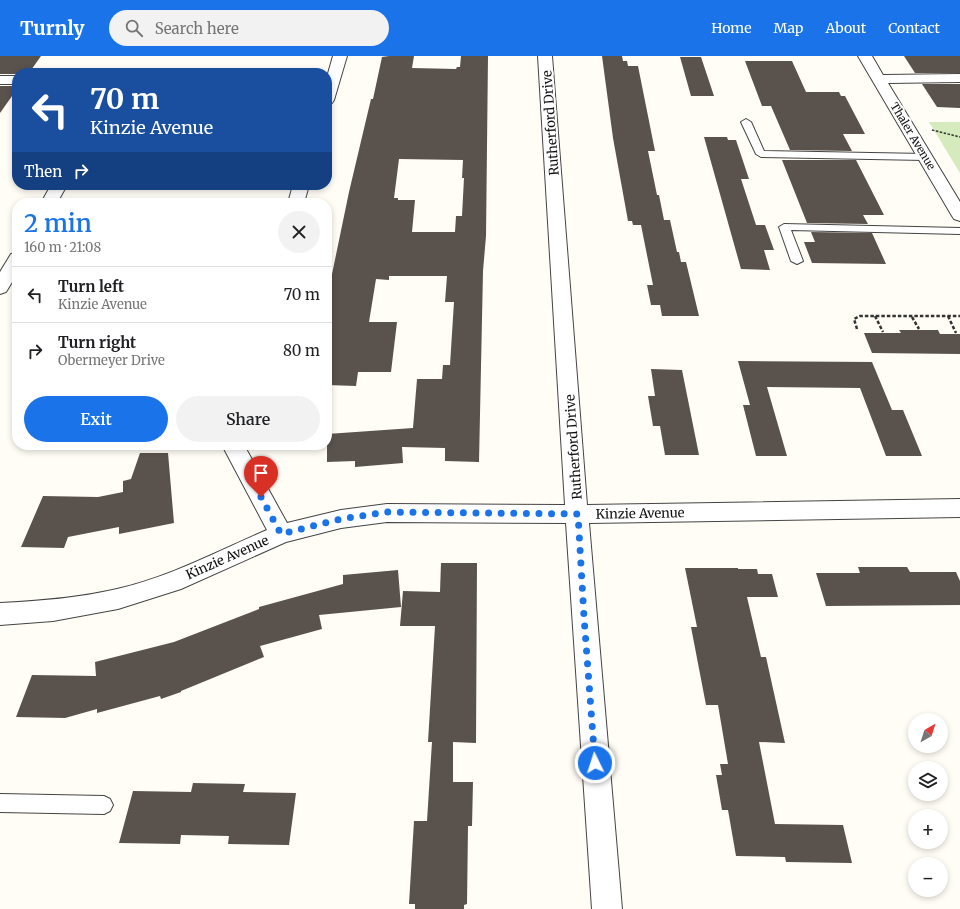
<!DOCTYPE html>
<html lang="en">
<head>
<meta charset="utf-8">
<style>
  :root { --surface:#fff; --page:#f2f2f2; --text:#202124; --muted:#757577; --line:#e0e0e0; --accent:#1a73e8 }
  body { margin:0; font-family:Merriweather,serif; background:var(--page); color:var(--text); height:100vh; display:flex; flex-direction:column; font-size:15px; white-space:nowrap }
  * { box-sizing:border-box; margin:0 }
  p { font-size:13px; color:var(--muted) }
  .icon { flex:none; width:22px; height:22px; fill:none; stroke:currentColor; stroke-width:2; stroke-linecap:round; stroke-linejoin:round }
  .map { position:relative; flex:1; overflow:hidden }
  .sheet { position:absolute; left:12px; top:142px; width:320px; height:252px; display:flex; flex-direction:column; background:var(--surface); border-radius:16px; box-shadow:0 2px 6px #0003 }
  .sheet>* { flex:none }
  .hud { position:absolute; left:12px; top:12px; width:320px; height:122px; border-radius:16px; box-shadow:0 2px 6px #0003; background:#1a4fa0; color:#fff; overflow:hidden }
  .needle { width:26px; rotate:39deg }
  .tools { position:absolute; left:908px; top:657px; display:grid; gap:8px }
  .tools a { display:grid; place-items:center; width:40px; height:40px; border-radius:50%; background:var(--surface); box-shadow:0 2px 6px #0003; font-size:20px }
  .pin { position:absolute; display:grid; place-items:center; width:34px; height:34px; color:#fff; margin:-41px -17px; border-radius:50% 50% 50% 0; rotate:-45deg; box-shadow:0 0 4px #0007 }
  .pin .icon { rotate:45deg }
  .me { position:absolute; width:44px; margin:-22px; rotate:356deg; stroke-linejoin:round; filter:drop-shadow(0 0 3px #0008) }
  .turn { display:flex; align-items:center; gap:14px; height:84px; padding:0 12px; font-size:18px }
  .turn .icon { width:52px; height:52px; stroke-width:2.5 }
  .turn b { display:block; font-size:28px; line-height:34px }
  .then { display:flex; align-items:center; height:38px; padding:0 12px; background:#0003; gap:8px; font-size:15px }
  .round { display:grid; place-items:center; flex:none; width:42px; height:42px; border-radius:21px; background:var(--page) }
  .head { display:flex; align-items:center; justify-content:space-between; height:68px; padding:0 12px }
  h1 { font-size:24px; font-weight:600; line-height:30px; color:var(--accent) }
  .primary-button { display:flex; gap:8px; margin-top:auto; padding:8px 12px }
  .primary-button a { flex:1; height:46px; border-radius:24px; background:var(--accent); color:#fff; font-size:16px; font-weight:600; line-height:46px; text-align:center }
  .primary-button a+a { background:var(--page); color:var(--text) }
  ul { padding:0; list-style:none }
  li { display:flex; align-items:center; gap:12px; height:56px; padding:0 12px; border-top:1px solid var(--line) }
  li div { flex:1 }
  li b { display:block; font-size:15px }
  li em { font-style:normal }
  header { display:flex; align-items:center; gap:24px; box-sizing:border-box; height:56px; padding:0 20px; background:var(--accent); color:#fff }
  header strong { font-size:19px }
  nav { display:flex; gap:22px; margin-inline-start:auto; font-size:14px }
  .search { width:280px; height:36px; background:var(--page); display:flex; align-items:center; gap:10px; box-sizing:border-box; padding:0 14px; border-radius:22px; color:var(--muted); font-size:15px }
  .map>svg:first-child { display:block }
</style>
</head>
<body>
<header>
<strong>Turnly</strong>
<div class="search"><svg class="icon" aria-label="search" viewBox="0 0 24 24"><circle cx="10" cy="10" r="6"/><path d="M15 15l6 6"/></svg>Search here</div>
<nav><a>Home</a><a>Map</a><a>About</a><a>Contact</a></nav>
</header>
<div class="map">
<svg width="960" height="853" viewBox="0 0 960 853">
  <rect width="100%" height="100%" fill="#fffdf5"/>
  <polygon fill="#d5ebbd" points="929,66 960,66 960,117"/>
  <g fill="#5a524d" fill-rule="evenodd">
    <polygon points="0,0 41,0 29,17 17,17 17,18 0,18"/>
    <path d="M389,0h25l-2,12 44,1 1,-2h3l1,-11h27l-2,180 -3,35 -4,191 -34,-1v-13l-43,-1 1,16 -48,4v-6l-28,1v-28l86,-6 4,-49h25l1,-14h7l4,-63h-9l2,-26h-58v4l-13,-1 -7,43h28l-6,50h-33l-2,14 -29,-1v-106h4l18,-87 22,-93h2l9,-42zM399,103l64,1 -1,18h2l-2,38h-6l-1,16h-43l3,-32h-17v-2h-4z"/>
    <polygon points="602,0 622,0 623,5 627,5 628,10 638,10 655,95 648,95 657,139 659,139 664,164 670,164 677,196 679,196 681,206 686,206 699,260 662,260 660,249 651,249 647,229 653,229 641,169 633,169 632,165 628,165 613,82"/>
    <polygon points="904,0 960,0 960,17 915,17"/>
    <polygon points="680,1 701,1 714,40 691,40"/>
    <polygon points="745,5 792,5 806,36 839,36 841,40 845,40 865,78 843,78 852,95 790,94 771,50 762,50"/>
    <polygon points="922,28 960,28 960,52 937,51"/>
    <polygon points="0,30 17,30 17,33 0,57"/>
    <polygon points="704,81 727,81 728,84 736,84 749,123 741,123 756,169 765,169 774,194 764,194 770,214 741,213"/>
    <polygon points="782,104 856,104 884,159 863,159 868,168 807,167"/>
    <polygon points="811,176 872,177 886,208 812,207 804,186 815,186"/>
    <polygon points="899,274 938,274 940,278 960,278 960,298 872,297 864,277 901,277"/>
    <polygon points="738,305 872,306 892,354 903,354 922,400 886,400 860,332 767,331 787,400 756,400 743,349 750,349"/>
    <polygon points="651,313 682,314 699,399 665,399 660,370 653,370 648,340 655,340"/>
    <polygon points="140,397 168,397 174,467 119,478 119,471 68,481 64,492 21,491 43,440 98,441 123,436 123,425 131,423"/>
    <polygon points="441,507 477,507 476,687 453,686 453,726 473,726 472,770 468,770 467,848 464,849 464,853 415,853 415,848 409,848 414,765 427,765 432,686 428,686 435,570 400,570 403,535 440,536"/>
    <polygon points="858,511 907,511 910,516 956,516 960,525 960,549 826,550 816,517 860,517"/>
    <polygon points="685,512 738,512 738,513 757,513 758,518 772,518 778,541 747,541 761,601 766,601 785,687 759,686 775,768 843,769 852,807 786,806 785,801 736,800 728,754 722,754 716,719 722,719 720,708 728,708 718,649 706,649 691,571 697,571"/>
    <polygon points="398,514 401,551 319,559 322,573 260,590 264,601 181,635 181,636 161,643 160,640 97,657 97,653 65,662 16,661 32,619 96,620 95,606 174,586 259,553 259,551 343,528 343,519"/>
    <polygon points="193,727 245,728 243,736 296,737 289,789 228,788 229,780 181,779 180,788 119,787 133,735 191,736"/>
  </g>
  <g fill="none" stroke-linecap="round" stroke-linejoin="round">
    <defs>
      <g id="lane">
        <polygon points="746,63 751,66 764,95 925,98 930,101 925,104 761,101 756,98 741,66"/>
        <polygon points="784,168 960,172 960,178 791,174 803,205 797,208 791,205 779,171"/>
        <polygon points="0,738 104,740 110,743 113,749 110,755 104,758 0,756"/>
      </g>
      <g id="street">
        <polygon points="333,0 347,0 334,44 332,47 327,48 327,21"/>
        <path d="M538,0h14l35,449 373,-6v18l-371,6 33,386h-30l-26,-386 -179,-1 -46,6 -55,14 -105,47 -63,20 -65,12 -53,4v-22c40,-2 79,-5 117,-14 53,-12 101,-38 150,-59l-45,-85h22l43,78 54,-13 46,-6 178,1z"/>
        <polygon points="858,0 872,0 883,19 960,18 960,26 888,27 960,146 960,165 954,163 952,160"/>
        <rect x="0" y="20" width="17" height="8"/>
        <polygon points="51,129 67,129 57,147 41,147"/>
        <polygon points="293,129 309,129 304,147 288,147"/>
        <polygon points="17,197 17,218 6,236 0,238 0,216 11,198"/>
      </g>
    </defs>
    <use href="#lane" stroke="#444" stroke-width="2"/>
    <use href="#street" stroke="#444" stroke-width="2"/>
    <polyline stroke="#333" stroke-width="1.5" stroke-dasharray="2.5 1.5" stroke-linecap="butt" points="932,74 960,81"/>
    <g stroke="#333" stroke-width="2.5" stroke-dasharray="3.5 2" stroke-linecap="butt">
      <polyline points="875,260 883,276"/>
      <polyline points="948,260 956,277"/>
      <polyline points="912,261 919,273"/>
      <polyline points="857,273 854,263 860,260 960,260"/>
    </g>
    <use href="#lane" fill="#fff" fill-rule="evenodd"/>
    <use href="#street" fill="#fff" fill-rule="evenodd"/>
  </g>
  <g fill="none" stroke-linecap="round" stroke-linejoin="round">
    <polyline stroke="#1a73e8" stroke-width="7" stroke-dasharray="0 12.6" points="261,441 281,478 341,463 387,456 578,458 584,561 595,707"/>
  </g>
  <g text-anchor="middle" stroke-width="4" stroke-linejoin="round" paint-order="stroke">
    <g font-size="11" fill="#111" stroke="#fff">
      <text transform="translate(913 80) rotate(59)" y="4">Thaler Avenue</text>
    </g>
    <g font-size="13" fill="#111" stroke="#fff">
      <text transform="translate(550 67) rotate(-94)" y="5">Rutherford Drive</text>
      <text transform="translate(573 391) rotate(-94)" y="5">Rutherford Drive</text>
      <text transform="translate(640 457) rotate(-1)" y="5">Kinzie Avenue</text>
      <text transform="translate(227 501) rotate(-24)" y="5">Kinzie Avenue</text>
    </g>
  </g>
</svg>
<div class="tools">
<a><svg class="needle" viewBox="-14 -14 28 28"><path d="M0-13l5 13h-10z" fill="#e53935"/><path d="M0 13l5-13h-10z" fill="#757577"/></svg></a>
<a><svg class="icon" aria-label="layers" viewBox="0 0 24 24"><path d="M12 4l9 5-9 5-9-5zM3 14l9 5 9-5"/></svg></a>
<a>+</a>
<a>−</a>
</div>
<div class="pin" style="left:261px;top:441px;background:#d93025"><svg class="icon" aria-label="arrive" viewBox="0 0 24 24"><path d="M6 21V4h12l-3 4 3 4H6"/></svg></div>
<svg class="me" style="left:595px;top:707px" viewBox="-20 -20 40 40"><circle r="17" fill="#1a73e8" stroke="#fff" stroke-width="3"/><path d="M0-11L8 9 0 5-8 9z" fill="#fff"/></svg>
<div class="hud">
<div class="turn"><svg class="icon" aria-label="left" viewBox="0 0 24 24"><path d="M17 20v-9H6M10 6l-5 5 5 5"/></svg><div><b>70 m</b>Kinzie Avenue</div></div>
<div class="then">Then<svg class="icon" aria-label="right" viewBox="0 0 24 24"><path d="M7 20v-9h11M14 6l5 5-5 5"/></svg></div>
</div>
<section class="sheet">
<div class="head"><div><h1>2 min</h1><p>160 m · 21:08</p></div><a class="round"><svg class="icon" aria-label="close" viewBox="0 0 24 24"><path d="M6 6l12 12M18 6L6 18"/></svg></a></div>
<ul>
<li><svg class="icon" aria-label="left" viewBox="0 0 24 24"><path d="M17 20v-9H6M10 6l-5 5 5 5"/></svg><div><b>Turn left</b><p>Kinzie Avenue</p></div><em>70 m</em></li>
<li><svg class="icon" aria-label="right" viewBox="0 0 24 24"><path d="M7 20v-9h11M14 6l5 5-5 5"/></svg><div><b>Turn right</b><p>Obermeyer Drive</p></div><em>80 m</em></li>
</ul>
<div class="primary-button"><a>Exit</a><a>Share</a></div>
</section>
</div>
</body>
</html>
